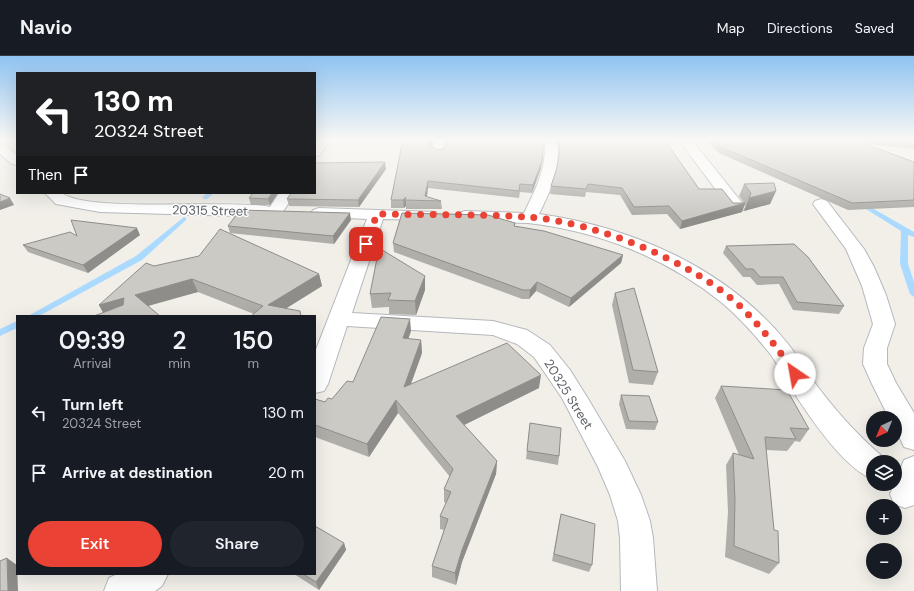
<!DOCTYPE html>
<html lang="en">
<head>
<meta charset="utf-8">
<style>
  :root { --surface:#171b24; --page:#20242c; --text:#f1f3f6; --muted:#9ea1a6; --line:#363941; --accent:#ea4335 }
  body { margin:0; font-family:"DM Sans",sans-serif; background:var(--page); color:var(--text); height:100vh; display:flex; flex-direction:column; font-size:15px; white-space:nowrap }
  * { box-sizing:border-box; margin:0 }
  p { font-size:13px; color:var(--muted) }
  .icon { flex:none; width:22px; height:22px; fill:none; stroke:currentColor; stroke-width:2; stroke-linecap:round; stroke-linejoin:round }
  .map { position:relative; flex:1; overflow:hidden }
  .panel { position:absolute; left:16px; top:259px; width:300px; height:260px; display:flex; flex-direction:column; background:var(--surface); border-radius:0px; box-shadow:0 4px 16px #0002 }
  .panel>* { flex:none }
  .top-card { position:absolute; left:16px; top:16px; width:300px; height:122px; border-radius:0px; box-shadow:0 4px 16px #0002; background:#202124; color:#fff; overflow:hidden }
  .needle { width:26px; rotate:224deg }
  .fabs { position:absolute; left:866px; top:355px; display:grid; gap:8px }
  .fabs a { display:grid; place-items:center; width:36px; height:36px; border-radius:50%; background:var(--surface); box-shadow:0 4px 16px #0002; font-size:20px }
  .pin { position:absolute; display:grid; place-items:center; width:34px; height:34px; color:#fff; margin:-17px; border-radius:8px; box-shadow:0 2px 6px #0006 }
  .me { position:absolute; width:44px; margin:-22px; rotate:327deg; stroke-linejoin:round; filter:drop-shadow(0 0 3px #0008) }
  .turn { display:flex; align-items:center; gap:14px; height:84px; padding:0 12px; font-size:18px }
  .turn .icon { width:52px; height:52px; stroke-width:2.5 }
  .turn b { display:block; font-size:28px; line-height:34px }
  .then { display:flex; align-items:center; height:38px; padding:0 12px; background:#0003; gap:8px; font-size:15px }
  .eta { display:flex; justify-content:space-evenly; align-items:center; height:68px; text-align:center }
  .eta b { font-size:24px; font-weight:600; line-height:28px }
  .action { display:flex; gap:8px; margin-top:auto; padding:8px 12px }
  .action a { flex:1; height:46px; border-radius:24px; background:var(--accent); color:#fff; font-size:16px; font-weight:600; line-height:46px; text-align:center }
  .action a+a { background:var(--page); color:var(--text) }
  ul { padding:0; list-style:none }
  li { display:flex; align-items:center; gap:12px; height:60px; padding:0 12px }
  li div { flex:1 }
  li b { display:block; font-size:15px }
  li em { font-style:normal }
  header { display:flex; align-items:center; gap:24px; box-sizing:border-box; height:56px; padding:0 20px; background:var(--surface); border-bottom:1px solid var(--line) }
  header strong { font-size:19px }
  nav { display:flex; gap:22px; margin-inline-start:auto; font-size:14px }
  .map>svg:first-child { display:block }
</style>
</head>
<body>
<header>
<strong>Navio</strong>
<nav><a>Map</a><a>Directions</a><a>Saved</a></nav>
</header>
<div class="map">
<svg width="914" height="535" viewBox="0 0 914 535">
  <rect width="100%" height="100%" fill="#f1efe8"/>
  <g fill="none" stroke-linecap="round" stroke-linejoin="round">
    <g fill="#aadaff" fill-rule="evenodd">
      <polygon points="207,137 214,137 207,143 203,143 203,141"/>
      <polygon points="860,145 914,176 914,181 908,179 908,208 914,226 914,241 910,238 900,208 901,175 858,148 857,147"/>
      <polygon points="184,161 186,162 186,164 142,204 39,260 28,260 136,200"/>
      <polygon points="17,265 17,272 0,280 0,273"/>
    </g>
    <defs>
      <g id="minor">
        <polygon points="317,83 330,83 320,99 315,100 315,87"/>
        <polygon points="435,83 447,83 443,99 438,100 431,96"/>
        <path d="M545,83h12c4,28 -6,51 -18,75 94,13 189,55 249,130 9,11 16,24 24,35 21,29 44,55 71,78l3,5h-13v17c-31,-11 -69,-70 -87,-99 -5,-8 -9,-17 -15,-25 -15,-19 -32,-38 -50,-53 -55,-44 -122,-71 -193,-79 -22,-2 -47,2 -69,-4l-2,-3 2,-3 6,-2 59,2c12,-24 23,-46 21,-74z"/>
        <polygon points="678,83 691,83 743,148 745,151 743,154 731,154"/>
        <polygon points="0,88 5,89 17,99 17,109 12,108 0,98"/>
        <path d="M45,137h17c23,20 169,6 208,14l9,-14h16l-14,22 -6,2 -175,-5 -44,-8z"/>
        <polygon points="821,143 827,145 864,193 874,211 886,239 895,268 887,292 887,308 896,327 914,357 914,394 904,391 895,372 895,362 889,362 872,328 863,308 864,292 873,268 862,230 846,193 813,148 815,145"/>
        <polygon points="319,152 436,156 438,159 436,162 430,164 383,163 352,257 493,265 527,274 550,289 570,314 587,341 625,405 641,439 650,465 653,482 657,535 621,535 620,482 618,465 610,439 598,411 562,342 534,301 517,288 493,279 347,270 328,328 324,335 315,337 315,296 367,163 313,160 311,157 313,154"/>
        <polygon points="914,400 914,449 905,452 894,448 890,438 904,404"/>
        <polygon points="117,518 168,518 162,530 155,535 104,535 109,522"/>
      </g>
    </defs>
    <use href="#minor" stroke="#b5b8bc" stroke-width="2"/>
    <use href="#minor" fill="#fff" fill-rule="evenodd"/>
  </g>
  <g fill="#afaea9">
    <polygon points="403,83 433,83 431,91 438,94 541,112 532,137 520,136 519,142 428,132 427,141 441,145 442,153 406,153 406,150 404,152 391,152 391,144"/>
    <polygon points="557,83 664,83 699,133 733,147 744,147 739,140 744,128 776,135 770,148 744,155 746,150 745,149 742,156 680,173 667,158 632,159 620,139 586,136 585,141 550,138 551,130 556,115 559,102"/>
    <polygon points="704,83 914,83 914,93 868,88 868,89 914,106 914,151 848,154 719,97"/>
    <polygon points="386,113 359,151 289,150 287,143"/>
    <polygon points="253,137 278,137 270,149 251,149 249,142"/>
    <polygon points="351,164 334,188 230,177 228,170"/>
    <polygon points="515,170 623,199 621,207 569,251 536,235 529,243 522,243 394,196 393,187"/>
    <polygon points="140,179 88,217 28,196 23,189 77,180"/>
    <polygon points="726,190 844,250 839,258 793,254 779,228 757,229 750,221 743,221 723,197"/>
    <polygon points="154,210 319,218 322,230 286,252 254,258 198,236 103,256 99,249"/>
    <polygon points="425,220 425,234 416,259 389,258 389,251 372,252 370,238"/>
    <polygon points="615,237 658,316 653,329 629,327 612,249"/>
    <polygon points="411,275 408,283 421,284 422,297 411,328 539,332 464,369 497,405 496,418 462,506 456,529 432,521 432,510 444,474 440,473 440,460 446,447 444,446 444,433 450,421 398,357 369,401 315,381 315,343 325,346 332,343"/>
    <polygon points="721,330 809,373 800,386 795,385 787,395 766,394 774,474 779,507 769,518 725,501 728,456 726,409 733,397 739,399 715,342"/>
    <polygon points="621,339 658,366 655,374 626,373 619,348"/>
    <polygon points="530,367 559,400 558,409 526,403"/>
    <polygon points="561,458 592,509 589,516 552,505 559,466"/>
    <polygon points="344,487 346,494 319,534 294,518 315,518"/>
  </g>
  <g fill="#8f8d8a">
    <polygon points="431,83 433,83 433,85 430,97 429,89"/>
    <polygon points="542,105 541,112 532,137 533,129"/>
    <polygon points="385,106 386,113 359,151 358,144"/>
    <polygon points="428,125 428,132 426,145 425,140"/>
    <polygon points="776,135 770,148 744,155 749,142"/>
    <polygon points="272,137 278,137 270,149 268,143"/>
    <polygon points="406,141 406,150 404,152 403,144"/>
    <polygon points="10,142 14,149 0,154 0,146"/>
    <polygon points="745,147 742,156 680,173 682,165"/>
    <polygon points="350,157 351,164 334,188 333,180"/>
    <polygon points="137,172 140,179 88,217 83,209"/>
    <polygon points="623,199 621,207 569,251 571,242"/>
    <polygon points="319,218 322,230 274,260 268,249"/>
    <polygon points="425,220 425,234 416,259 415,245"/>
    <polygon points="192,223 198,236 141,252 135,239"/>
    <polygon points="537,226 536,235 529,243 530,234"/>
    <polygon points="124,242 130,255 105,260 99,249"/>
    <polygon points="410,263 411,275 404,295 403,282"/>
    <polygon points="421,284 422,297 405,344 404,331"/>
    <polygon points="541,319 539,332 456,373 456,360"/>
    <polygon points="396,344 398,357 369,401 367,388"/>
    <polygon points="497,405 496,418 462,506 456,529 455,517 462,494"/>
    <polygon points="344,487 346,494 319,534 316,526"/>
    <polygon points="7,502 17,509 18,535 8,535"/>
  </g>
  <g fill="#cccac5" stroke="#8f8d8a">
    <polygon points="403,83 431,83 429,89 438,94 444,92 447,83 544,83 542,105 533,129 520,128 519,135 428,125 425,140 441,145 405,144 406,141 403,144 391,144"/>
    <polygon points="559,83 664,83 699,133 722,133 733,147 745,147 682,165 669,150 634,151 622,132 588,128 586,133 551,130 556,115 560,96"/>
    <polygon points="713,83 869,83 868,89 914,106 914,144 852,147 721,91"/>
    <polygon points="884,83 914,83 914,87"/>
    <polygon points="385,106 358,144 287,143 291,137 315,137 315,107"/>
    <polygon points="774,127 776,135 749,142 751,137 744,128"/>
    <polygon points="253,137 272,137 268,143 249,142"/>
    <polygon points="0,138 10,142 0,146"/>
    <polygon points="240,154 350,157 333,180 228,170"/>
    <polygon points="402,157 488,159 515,167 514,170 544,175 623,199 571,242 537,226 530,234 523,234 393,187"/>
    <polygon points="71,164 137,172 83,209 23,189 70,176 77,180"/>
    <polygon points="220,173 319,218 268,249 300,255 301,260 251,260 263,250 192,223 135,239 160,260 94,260 123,249 124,242 99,249 146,207 154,210 199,200"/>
    <polygon points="794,188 808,201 844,250 797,246 783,221 760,221 753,213 746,213 726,190"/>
    <polygon points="379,192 425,220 415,245 388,244 391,237 370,238"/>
    <polygon points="634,232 658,316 633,314 615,237"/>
    <polygon points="381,261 410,263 403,282 421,284 404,331 507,287 541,319 456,360 497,405 462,494 455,517 432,510 448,463 440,460 451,436 444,433 453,413 396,344 367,388 315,369 315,343 325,346 328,342 332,343 347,325 353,326"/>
    <polygon points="721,330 787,334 809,373 790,372 796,383 765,381 774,474 778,475 779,507 734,490 735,444 733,397 754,403"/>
    <polygon points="621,339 649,340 658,366 629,365"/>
    <polygon points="530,367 561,372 559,400 527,395"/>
    <polygon points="561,458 595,468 592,509 554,498"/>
    <polygon points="315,470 344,487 316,526 303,518 315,518"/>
    <polygon points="7,502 8,535 0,535 0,505"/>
  </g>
  <linearGradient id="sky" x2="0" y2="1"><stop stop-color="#8fc3f1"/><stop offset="0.53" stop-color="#f9f8f5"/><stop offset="1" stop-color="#f9f8f5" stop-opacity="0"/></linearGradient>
  <rect width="914" height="158" fill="url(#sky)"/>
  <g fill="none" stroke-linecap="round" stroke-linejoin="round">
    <path stroke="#ea4335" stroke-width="7" stroke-dasharray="0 12.6" d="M366,188l11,-30c50,1 101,0 151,3 67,5 162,43 212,89 21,21 39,43 55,68"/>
  </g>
  <g text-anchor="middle" stroke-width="3" stroke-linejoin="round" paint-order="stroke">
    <g font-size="13" fill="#5f6368" stroke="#fff">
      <text transform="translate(210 154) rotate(1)" y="5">20315 Street</text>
      <text transform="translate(569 338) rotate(58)" y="5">20325 Street</text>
    </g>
  </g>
</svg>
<div class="fabs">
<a><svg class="needle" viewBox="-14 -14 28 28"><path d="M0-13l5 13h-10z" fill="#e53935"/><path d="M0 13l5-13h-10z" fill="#9ea1a6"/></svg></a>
<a><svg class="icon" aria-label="layers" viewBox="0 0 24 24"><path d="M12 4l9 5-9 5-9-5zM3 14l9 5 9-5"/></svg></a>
<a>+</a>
<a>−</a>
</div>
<div class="pin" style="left:366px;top:188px;background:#d93025"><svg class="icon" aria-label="arrive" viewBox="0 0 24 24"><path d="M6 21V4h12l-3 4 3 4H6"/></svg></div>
<svg class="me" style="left:795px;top:318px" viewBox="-20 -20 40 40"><circle r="19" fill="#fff"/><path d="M0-13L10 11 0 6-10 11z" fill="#ea4335"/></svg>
<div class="top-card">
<div class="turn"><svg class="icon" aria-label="left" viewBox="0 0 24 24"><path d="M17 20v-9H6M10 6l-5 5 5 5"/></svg><div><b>130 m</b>20324 Street</div></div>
<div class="then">Then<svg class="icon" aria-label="arrive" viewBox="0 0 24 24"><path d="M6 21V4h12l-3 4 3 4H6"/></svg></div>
</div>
<section class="panel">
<div class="eta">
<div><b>09:39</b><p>Arrival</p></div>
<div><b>2</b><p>min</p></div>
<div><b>150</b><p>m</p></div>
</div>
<ul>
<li><svg class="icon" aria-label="left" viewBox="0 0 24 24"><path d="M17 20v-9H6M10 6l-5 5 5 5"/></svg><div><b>Turn left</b><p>20324 Street</p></div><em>130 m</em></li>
<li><svg class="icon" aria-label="arrive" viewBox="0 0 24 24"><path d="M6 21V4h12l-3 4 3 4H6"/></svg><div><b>Arrive at destination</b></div><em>20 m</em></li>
</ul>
<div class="action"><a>Exit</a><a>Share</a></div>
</section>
</div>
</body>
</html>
